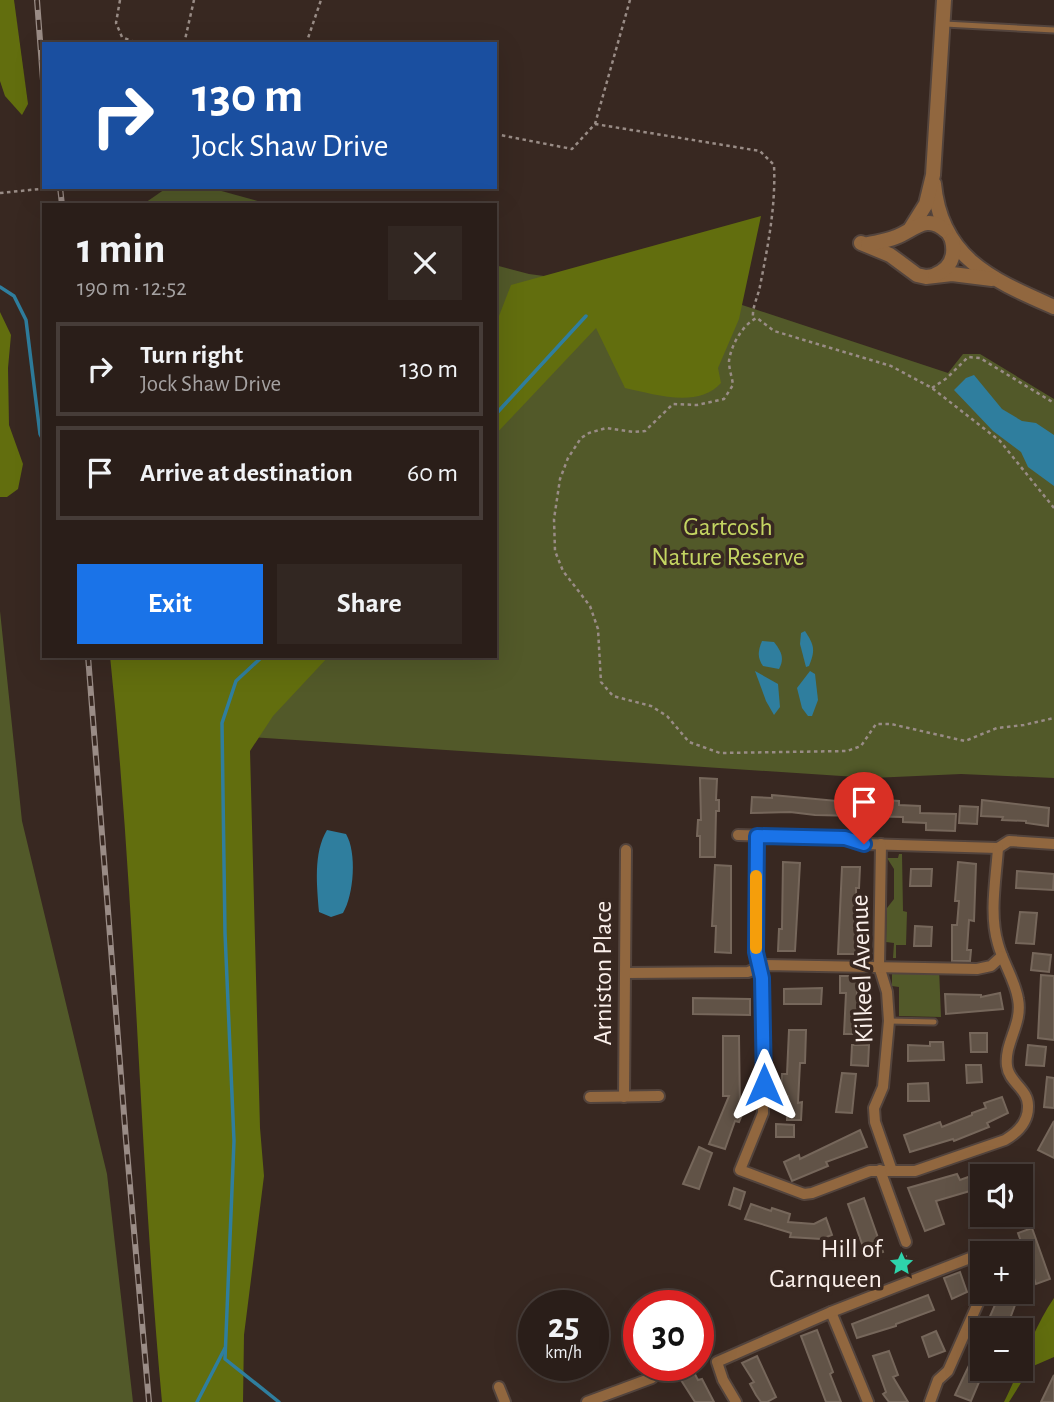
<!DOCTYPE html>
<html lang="en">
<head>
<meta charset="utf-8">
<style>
  :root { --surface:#2a1e19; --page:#322722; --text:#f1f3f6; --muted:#a5a2a2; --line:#463c38; --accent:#1a73e8 }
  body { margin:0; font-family:"Alegreya Sans",sans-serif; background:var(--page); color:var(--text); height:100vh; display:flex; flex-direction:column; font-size:26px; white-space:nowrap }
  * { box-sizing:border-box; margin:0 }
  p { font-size:23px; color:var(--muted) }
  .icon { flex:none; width:38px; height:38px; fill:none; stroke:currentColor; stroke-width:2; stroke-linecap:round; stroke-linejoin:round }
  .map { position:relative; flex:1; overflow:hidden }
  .side { position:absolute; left:42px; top:203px; width:455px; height:455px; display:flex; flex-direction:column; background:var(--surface); border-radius:0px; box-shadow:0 7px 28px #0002,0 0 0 2px var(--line) }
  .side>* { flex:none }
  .hud { position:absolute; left:42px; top:42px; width:455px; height:147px; border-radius:0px; box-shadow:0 7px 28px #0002,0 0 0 2px var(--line); background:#1a4fa0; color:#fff; overflow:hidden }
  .buttons { position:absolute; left:970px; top:1164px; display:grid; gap:14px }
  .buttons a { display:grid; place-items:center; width:63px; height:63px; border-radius:0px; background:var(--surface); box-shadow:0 7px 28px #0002,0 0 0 2px var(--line); font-size:35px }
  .speed { position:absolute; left:518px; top:1290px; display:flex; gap:14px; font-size:35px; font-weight:700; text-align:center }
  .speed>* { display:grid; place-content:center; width:91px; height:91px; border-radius:50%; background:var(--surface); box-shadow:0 7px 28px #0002,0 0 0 2px var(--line); line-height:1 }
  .speed small { font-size:18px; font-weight:400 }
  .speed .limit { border:10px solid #d22; background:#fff; color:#111 }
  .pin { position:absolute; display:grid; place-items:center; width:60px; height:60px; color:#fff; margin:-72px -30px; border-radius:50% 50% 50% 0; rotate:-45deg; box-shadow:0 0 7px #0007 }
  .pin .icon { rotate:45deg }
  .me { position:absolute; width:77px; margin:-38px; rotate:0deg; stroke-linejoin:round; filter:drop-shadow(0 0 5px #0008) }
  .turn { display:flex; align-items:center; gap:24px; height:147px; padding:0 35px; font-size:32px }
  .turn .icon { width:91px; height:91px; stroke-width:2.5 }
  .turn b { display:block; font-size:49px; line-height:60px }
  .round { display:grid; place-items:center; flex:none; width:74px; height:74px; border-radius:0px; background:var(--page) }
  .summary { display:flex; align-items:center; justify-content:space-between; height:119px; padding:0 35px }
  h1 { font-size:42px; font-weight:700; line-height:52px }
  .action { display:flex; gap:14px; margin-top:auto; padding:14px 35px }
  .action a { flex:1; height:80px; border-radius:0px; background:var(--accent); color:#fff; font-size:28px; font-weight:700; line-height:80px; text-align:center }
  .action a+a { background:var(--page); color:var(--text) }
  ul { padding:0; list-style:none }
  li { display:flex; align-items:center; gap:21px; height:94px; margin:0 14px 10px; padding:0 21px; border:4px solid var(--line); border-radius:0px }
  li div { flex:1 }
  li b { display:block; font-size:26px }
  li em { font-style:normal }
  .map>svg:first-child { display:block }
</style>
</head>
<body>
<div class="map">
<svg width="1054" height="1402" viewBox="0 0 1054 1402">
  <rect width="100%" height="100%" fill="#382821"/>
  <g fill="#525929">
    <polygon points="168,187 207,187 272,205 142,205"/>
    <polygon points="495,265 529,274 730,301 948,373 963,354 980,354 1054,399 1054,778 961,774 872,778 249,737 119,656 495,656"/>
    <polygon points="0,611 22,821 107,1174 133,1402 0,1402"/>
    <polygon points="899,854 902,854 903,911 907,912 906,945 896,945 896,958 893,958 894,943 886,942 887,908 894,899 894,869 887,858 898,858"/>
    <polygon points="939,968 941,1017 899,1016 899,987 892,986 892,970"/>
  </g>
  <g fill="#626e0e">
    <polygon points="0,0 14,0 28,104 22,115 5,96 0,81"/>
    <path d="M761,216l-22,103 -21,49 3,15c-23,26 -67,11 -96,5l-29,-60 -101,107v-118l4,-1 12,-31z"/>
    <polygon points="0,312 11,335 8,368 9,425 23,464 18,489 7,497 0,497"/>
    <path d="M110,656h219l-56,60 -23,35 10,377 4,48 -20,159 -1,67h-81c-23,-248 -26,-498 -52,-746z"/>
    <path d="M1054,1298v59l-23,10 -22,35h-5c18,-36 27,-70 50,-104z"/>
  </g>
  <g fill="#2f7e9e">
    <polygon points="974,375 1002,409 1022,421 1036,423 1054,435 1054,486 1028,467 1021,452 993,431 954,390 966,378"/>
    <path d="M805,631c10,15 10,20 4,35l-3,1 -6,-23 1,-11z"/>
    <path d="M762,641l12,1c7,9 11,16 5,27l-16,-3c-6,-9 -5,-15 -1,-25z"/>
    <polygon points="755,671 778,684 780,707 774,715 766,701"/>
    <polygon points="810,671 815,674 818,700 812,716 808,716 802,708 797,688"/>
    <path d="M327,830l19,4c11,18 8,61 -3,79l-12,4 -12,-5c-2,-26 -6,-59 8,-82z"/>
  </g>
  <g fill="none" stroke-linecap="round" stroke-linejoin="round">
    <g stroke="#2f7e9e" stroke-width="3.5">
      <polyline points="0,287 14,296 26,320 40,434 44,442"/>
      <polyline points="495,415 586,316"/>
      <polyline points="263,656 236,681 222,723 225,933 234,1141 225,1359 279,1402"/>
      <polyline points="197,1402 225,1348"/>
    </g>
  </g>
  <g fill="#615347" stroke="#76675b" stroke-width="2">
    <polygon points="700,778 717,779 716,800 719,800 719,811 716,811 715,857 700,857 700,836 697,836 698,820 701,820"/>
    <polygon points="772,795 837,801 838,797 899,801 899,805 920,806 920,813 956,814 955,831 926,830 926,823 903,822 903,817 815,815 790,812 751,813 752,797 772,798"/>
    <polygon points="982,800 1049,808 1048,826 1026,823 1026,821 1002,820 1003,817 981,816"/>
    <polygon points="960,806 978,807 977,824 959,823"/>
    <polygon points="783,862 800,863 795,951 778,951 779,929 782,929"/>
    <polygon points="958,862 976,864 974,921 969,920 967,950 971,950 970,961 952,961 952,925 957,925 959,901 955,901"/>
    <polygon points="715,865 731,866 731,953 715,952 716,926 712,926"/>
    <polygon points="842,867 860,867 859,888 856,888 857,954 838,954"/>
    <polygon points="911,869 932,869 931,886 910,886"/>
    <polygon points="1017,871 1054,874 1053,890 1016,888"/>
    <polygon points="1020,912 1037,913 1034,944 1016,943"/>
    <polygon points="915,926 932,927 931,946 914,946"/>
    <polygon points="1033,953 1051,955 1049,972 1031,970"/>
    <polygon points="1041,975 1054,976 1054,1040 1038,1038"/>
    <polygon points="840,976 857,976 857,997 863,997 860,1034 844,1034 846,993 840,993"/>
    <polygon points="822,988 821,1004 784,1004 784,989"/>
    <polygon points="1000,993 1003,1009 946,1014 945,994 981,995 981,997"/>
    <polygon points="693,998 750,999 750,1015 693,1014"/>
    <polygon points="789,1030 806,1030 805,1063 800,1063 798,1103 802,1102 801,1120 787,1120 788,1096 781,1095 782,1074 787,1074"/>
    <polygon points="970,1033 987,1033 987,1052 971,1052"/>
    <polygon points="723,1036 739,1036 740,1111 743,1112 739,1122 735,1121 725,1149 709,1144 729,1096 723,1096"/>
    <polygon points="930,1042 943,1042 944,1060 908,1061 908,1045 930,1046"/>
    <polygon points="852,1045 869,1045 868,1066 851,1065"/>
    <polygon points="1028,1045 1046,1047 1044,1066 1026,1065"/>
    <polygon points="966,1065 981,1065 982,1082 967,1083"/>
    <polygon points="842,1073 856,1074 852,1113 836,1112"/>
    <polygon points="1047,1077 1054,1078 1054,1108 1044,1107"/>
    <polygon points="928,1083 929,1101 908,1101 908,1084"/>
    <polygon points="1002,1097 1008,1113 987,1123 989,1127 954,1141 953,1139 910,1152 904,1135 940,1122 942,1127 972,1115 972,1113 986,1108 984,1103"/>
    <polygon points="1054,1121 1054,1158 1038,1150"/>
    <polygon points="776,1124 794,1125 794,1137 776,1137"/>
    <polygon points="860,1130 867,1147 826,1162 828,1166 792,1181 784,1162 799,1155 800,1159"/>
    <polygon points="699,1147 712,1153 699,1189 683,1184"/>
    <polygon points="982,1172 982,1193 972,1197 970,1191 936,1201 944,1224 925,1231 908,1188 957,1174 960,1180"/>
    <polygon points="734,1188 745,1192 740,1209 729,1205"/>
    <polygon points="864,1198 883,1252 867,1258 848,1204"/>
    <polygon points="751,1204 771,1211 772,1208 790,1214 788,1222 814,1224 826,1218 832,1235 821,1239 790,1237 791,1233 745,1219"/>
    <polygon points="1032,1228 1050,1279 1036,1284 1018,1233"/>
    <polygon points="960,1272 967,1292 952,1299 944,1278"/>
    <polygon points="928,1295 934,1310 896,1324 896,1326 857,1338 852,1324"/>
    <polygon points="998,1298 1015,1305 1011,1316 1005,1330 984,1330"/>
    <polygon points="817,1330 833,1372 830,1374 841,1402 826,1402 801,1336"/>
    <polygon points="936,1331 945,1351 929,1357 922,1337"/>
    <polygon points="982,1338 982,1368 985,1368 971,1401 955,1395"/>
    <polygon points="889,1351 898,1375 893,1377 908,1402 889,1402 883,1394 886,1392 873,1356"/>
    <polygon points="757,1356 776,1397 767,1402 761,1402 756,1395 750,1384 754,1382 742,1363"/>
    <polygon points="681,1365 690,1365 698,1380 702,1379 714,1402 695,1402 674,1369"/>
    <polygon points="1054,1375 1054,1402 1041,1402"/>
  </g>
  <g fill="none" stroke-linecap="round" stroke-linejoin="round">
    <defs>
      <g id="service">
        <polyline points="945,24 1054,30"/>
        <polyline points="889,1021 934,1022"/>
      </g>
      <g id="minor">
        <polyline points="738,835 845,838 864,844 998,848 1009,841 1054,844"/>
        <path d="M757,836l-1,116 6,26 1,135 -23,57 64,24 8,-1 58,-22h45l90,-31c12,-7 23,-17 23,-33 1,-18 -19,-24 -21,-41 -3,-23 16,-42 11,-67 -3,-19 -15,-36 -20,-55 -9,-30 -2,-65 0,-96"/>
        <polyline points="881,844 879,966 887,992 889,1021 883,1087 874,1108 875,1122 892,1171"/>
        <polyline points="626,973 748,972 765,965 977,969 991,966 1002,956"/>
        <polyline points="590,1097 659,1096"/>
        <polyline points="624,1097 626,850"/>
        <polyline points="880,1170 906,1242"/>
        <polyline points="831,1312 868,1402"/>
        <polyline points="499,1387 505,1402"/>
        <polyline points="587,1402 652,1378"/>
        <polyline points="736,1402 723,1380 717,1362 831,1312 983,1253"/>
        <polyline points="930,1402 938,1380 948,1371 983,1292"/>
      </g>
      <g id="tertiary">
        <path d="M934,184c7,75 59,96 120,123"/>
        <polyline points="911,228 926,204 933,175 944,0"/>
        <polyline points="861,243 890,255 917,275 926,277 952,274 992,279"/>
        <path d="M868,244c9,-2 19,-3 28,-7 18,-7 31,-24 50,-6"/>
        <path d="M935,275c15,-6 21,-19 17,-35"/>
      </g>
    </defs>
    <use href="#service" stroke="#53443d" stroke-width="9"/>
    <use href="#minor" stroke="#53443d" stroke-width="14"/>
    <use href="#tertiary" stroke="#53443d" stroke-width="18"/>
    <g stroke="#998c86" stroke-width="2.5" stroke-dasharray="3.5 3.5" stroke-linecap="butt">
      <polyline points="120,0 116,23 122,37 139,44"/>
      <polyline points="184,44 194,0"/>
      <polyline points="306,44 321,0"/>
      <path d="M595,124l165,27 14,14c2,40 -6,81 -14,121 -2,11 -8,21 -7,32"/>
      <polyline points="495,134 572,149 595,124 630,0"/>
      <polyline points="0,193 40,189 106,187"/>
      <polyline points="932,388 947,378 968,357 980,358 1054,403"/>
      <path d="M1054,508l-54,-67 -68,-53 -41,-22 -117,-35 -17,-13c-14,6 -26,27 -28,43 0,8 3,16 4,24l-9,14 -27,6 -24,-1 -28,27 -11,1 -28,-4 -17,5 -8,5 -13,20 -8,21 -6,40 1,32 8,20 27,35 8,23 3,53 12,14 38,10 16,10 22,26 31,11 127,-2 14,-5 15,-22h15l74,17 32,-13 27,-3 30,-7"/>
      <polyline points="905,1273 906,1252"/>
    </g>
    <use href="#service" stroke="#91673f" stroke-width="5"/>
    <use href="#minor" stroke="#91673f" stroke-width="10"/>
    <use href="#tertiary" stroke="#91673f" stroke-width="14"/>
    <defs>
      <g id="rail">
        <polyline points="37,0 44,94"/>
        <polyline points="60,187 62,205"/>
        <polyline points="88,656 126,1140 149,1402"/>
      </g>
    </defs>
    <use href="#rail" stroke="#9a8c86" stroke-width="6"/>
    <use href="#rail" stroke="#382821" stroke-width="3.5" stroke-dasharray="10" stroke-linecap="butt"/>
  </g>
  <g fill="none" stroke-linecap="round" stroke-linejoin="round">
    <defs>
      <polyline id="route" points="764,1085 762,978 756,952 757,836 845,838 864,844"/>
    </defs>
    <use href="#route" stroke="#114b97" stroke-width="18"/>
    <use href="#route" stroke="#1a73e8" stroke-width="12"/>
    <polyline stroke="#f59e0b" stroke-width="12" points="756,948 756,876"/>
  </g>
  <defs>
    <symbol id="sight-bare" viewBox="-9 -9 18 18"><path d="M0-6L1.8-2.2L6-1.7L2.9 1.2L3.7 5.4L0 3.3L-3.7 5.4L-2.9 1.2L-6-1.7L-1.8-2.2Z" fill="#2ed4ab" stroke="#382821" stroke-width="2.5" paint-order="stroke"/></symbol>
  </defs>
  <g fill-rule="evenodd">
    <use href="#sight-bare" x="884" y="1246" width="35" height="35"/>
  </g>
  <g text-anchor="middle" stroke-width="7" stroke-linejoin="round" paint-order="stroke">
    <g font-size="26" fill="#c4d562" stroke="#382821">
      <text x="728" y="535">Gartcosh<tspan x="728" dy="30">Nature Reserve</tspan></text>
    </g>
    <g font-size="26" fill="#fbf0eb" stroke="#382821">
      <text transform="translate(861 969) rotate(-92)" y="9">Kilkeel Avenue</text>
      <text transform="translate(602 973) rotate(-90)" y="9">Arniston Place</text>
    </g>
    <g font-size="26" fill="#fbf0eb" stroke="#382821" text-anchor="end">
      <text x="882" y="1257">Hill of<tspan x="882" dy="30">Garnqueen</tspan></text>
    </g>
  </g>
</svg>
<div class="buttons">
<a><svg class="icon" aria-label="sound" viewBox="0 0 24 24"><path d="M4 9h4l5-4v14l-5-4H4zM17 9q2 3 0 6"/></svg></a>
<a>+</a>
<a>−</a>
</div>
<div class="speed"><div>25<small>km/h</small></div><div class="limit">30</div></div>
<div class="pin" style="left:864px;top:844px;background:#d93025"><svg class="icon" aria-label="arrive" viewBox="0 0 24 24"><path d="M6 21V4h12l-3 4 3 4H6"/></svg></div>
<svg class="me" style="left:764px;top:1085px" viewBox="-20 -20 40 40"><path d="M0-17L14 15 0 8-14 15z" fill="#1a73e8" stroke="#fff" stroke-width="4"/></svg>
<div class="hud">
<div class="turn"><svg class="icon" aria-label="right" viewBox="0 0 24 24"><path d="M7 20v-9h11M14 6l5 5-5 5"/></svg><div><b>130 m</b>Jock Shaw Drive</div></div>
</div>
<section class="side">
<div class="summary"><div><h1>1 min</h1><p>190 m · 12:52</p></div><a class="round"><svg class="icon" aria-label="close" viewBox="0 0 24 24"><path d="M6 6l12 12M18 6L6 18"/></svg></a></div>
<ul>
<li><svg class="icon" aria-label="right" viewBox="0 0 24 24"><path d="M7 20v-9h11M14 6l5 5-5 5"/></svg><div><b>Turn right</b><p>Jock Shaw Drive</p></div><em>130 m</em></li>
<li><svg class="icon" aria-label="arrive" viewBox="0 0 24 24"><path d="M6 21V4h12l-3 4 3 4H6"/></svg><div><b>Arrive at destination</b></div><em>60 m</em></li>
</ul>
<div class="action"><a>Exit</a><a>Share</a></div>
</section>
</div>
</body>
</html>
